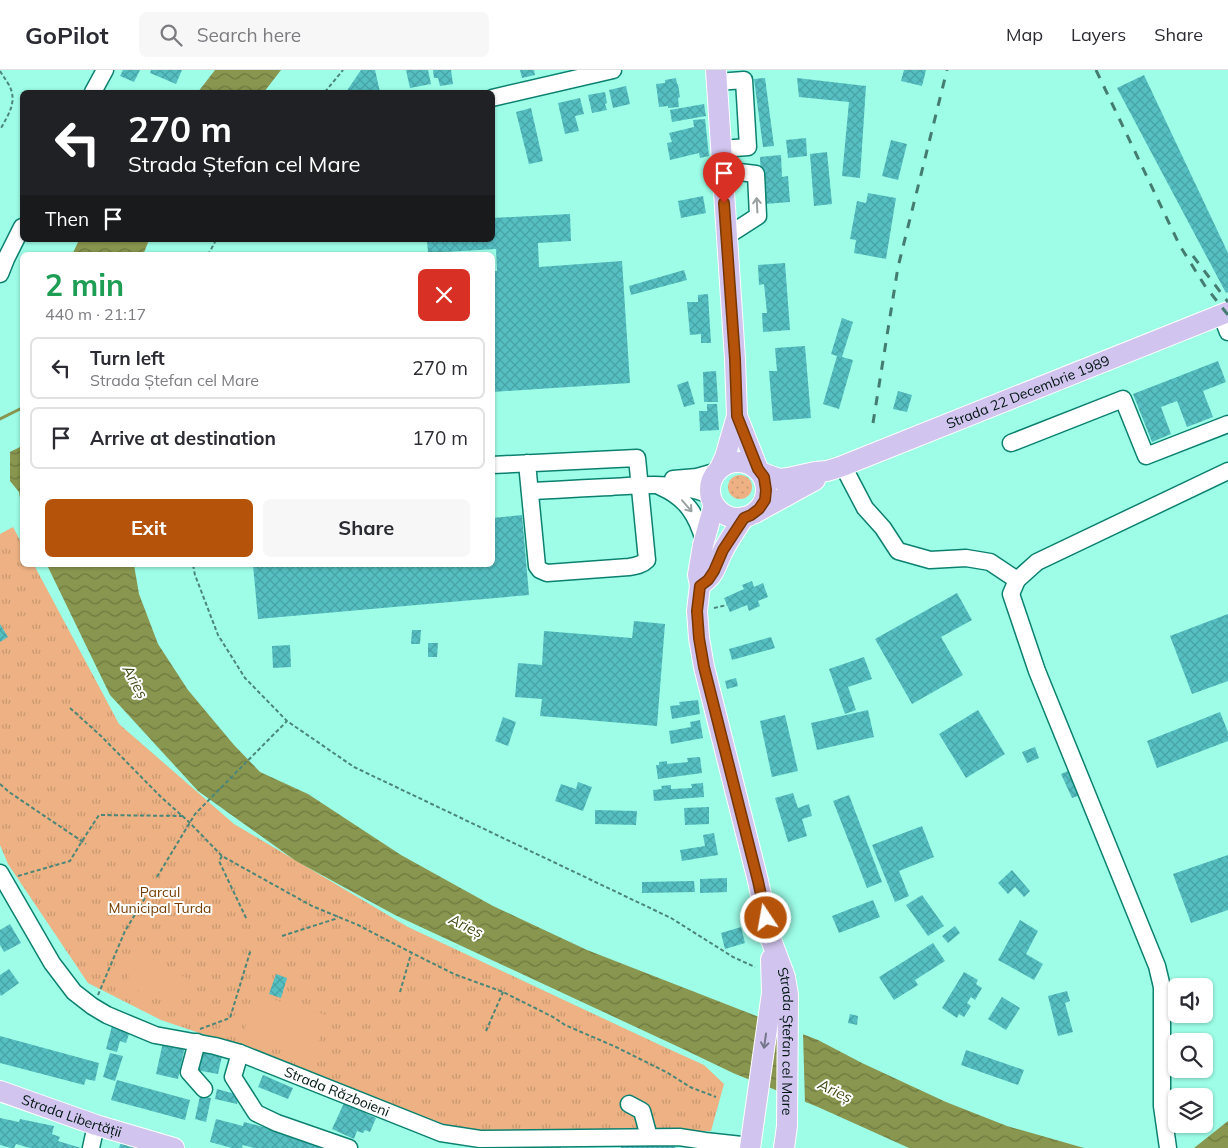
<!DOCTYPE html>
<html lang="en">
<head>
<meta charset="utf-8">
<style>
  :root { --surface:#fff; --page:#f7f7f7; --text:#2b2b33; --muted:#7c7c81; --line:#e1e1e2; --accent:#b45309 }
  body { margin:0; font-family:Mulish,sans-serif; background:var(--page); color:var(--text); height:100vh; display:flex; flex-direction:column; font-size:19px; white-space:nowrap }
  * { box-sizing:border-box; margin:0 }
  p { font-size:16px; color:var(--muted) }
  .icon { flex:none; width:28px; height:28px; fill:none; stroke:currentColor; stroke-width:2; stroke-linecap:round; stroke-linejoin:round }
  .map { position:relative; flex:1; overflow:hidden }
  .details { position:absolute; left:20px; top:182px; width:475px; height:315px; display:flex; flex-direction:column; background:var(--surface); border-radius:8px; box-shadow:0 1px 4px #0004 }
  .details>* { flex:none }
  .hud { position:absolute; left:20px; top:20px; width:475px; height:152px; border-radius:8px; box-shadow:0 1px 4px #0004; background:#202124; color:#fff; overflow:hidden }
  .tools { position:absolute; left:1168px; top:908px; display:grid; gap:10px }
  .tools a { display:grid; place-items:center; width:45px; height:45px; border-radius:8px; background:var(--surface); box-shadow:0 1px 4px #0004; font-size:25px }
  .pin { position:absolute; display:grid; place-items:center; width:42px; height:42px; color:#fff; margin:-51px -21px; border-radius:50% 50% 50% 0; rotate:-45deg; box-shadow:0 0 5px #0007 }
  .pin .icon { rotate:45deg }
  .me { position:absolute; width:55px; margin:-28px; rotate:348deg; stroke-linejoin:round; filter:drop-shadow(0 0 4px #0008) }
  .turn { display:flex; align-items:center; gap:18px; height:105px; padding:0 25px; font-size:22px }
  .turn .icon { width:65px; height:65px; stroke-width:2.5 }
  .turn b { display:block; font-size:35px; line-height:42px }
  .then { display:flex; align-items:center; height:48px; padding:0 25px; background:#0003; gap:10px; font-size:19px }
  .round { display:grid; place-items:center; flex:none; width:52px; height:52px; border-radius:8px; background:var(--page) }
  .overview { display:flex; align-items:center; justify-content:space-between; height:85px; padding:0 25px }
  h1 { font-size:30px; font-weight:700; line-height:38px; color:#1e9e55 }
  .action { display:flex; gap:10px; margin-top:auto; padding:10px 25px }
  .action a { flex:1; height:58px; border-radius:8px; background:var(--accent); color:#fff; font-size:20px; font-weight:700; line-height:58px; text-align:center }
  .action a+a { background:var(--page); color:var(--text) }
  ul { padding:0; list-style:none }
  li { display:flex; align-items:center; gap:15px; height:62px; margin:0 10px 8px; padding:0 15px; border:2px solid var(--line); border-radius:8px }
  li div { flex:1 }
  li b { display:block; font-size:19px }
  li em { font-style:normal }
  header { display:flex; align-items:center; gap:30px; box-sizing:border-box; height:70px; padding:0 25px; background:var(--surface); border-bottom:1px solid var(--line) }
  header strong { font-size:24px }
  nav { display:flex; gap:28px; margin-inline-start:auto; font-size:18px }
  .search { width:350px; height:45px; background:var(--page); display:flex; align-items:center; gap:12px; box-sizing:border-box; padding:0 18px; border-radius:8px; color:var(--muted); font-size:19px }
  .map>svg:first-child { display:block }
</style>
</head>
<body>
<header>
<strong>GoPilot</strong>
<div class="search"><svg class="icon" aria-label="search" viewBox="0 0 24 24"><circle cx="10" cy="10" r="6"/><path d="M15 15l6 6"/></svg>Search here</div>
<nav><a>Map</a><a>Layers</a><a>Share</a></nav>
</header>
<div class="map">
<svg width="1228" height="1078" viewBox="0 0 1228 1078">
  <defs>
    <pattern id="grass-dots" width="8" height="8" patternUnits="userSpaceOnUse" patternTransform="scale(1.25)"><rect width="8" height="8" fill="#edb183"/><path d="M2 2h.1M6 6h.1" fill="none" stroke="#c99870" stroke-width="1.8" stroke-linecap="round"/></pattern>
    <pattern id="park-tufts" width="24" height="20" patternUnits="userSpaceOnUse" patternTransform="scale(1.25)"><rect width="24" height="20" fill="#edb183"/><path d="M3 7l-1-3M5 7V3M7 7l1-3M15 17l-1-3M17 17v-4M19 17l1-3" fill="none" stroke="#c99870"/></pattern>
    <pattern id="water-waves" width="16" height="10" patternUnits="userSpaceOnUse" patternTransform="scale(1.25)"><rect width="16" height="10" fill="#89964f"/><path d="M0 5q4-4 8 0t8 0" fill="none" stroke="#6e7940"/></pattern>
    <pattern id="building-cross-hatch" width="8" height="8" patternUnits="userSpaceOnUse" patternTransform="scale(1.25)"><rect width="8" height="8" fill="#55bfc2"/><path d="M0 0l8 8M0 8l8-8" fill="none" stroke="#48a3a6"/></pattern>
  </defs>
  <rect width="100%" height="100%" fill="#9dfde7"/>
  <circle fill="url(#grass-dots)" cx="740" cy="417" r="12"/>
  <polygon fill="url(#park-tufts)" points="13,457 22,474 22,495 34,495 119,654 234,754 408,857 660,975 704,995 724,1014 711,1061 481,1066 445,1059 238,976 161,950 88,913 8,794 0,775 0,464"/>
  <g fill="#edb183">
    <polygon points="138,886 189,909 177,937 125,915"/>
    <polygon points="255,924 326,945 313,990 242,969"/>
  </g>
  <g fill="url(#water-waves)">
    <polygon points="215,0 281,0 264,22 198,22"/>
    <polygon points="79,170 149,170 143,185 72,185"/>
    <polygon points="22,376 22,441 19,422 10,411 10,382"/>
    <polygon points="47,495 134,495 139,524 158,574 188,620 234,675 260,702 308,724 401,785 493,836 587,880 818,970 862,993 946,1032 1007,1056 1084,1078 909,1078 818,1037 733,1003 683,979 395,845 296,791 198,721 110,625"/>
    <polygon points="1228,1051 1228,1078 1194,1078"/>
  </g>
  <polygon fill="#9dfde7" points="785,954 803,962 805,1034 785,1026"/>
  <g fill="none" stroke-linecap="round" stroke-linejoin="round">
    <polyline stroke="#89964f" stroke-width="3" points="0,349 22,338"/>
  </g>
  <g fill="url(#building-cross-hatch)">
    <polygon points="123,0 140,0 134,12 120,6"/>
    <polygon points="151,0 182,0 176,14 150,3"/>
    <polygon points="361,0 375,0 380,22 346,22"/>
    <polygon points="406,0 428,0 431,14 410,18"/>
    <polygon points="433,0 451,0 453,14 440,16 438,8 434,8"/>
    <polygon points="520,0 534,0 535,5 522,8"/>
    <polygon points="904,0 926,0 922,16 901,11"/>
    <polygon points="1144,5 1228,183 1228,222 1226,223 1117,18"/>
    <polygon points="676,8 677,14 678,14 680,27 678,28 679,37 668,38 668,36 659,37 656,14 665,13 665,10"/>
    <polygon points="765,8 774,76 763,77 754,9"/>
    <polygon points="797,8 866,16 860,108 842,106 849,32 799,27"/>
    <polygon points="626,16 630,34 613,38 609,20"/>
    <polygon points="605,22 607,33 605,34 607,40 592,43 588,25"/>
    <polygon points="580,28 584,44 575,46 579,61 565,64 558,33"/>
    <polygon points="704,34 706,46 672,52 670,40"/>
    <polygon points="531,38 543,91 529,94 516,42"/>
    <polygon points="705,49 709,86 700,88 699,83 670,90 667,73 672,72 669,63 694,57 693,50"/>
    <polygon points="806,68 807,86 788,88 786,70"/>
    <polygon points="891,70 907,74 898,110 882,106"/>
    <polygon points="827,82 832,134 814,136 810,84"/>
    <polygon points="781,85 782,107 788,106 790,132 751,135 761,108 760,87"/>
    <polygon points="868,123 896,128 886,189 854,183 856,170 850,169 857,131 866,133"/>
    <polygon points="703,126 706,143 681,148 678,131"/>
    <polygon points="570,144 571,171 538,173 539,197 622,191 630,313 492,322 492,201 497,201 496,179 428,183 427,170 492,170 492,148"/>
    <polygon points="785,193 790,260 763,262 762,243 767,243 764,214 759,215 758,195"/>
    <polygon points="684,200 687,210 631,225 629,216"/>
    <polygon points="708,224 711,273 701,273 701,264 690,265 687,232 698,232 698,225"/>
    <polygon points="842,248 853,252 842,287 853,290 839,339 823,334 837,286 831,284"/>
    <polygon points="805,276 811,348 773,351 769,301 777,301 775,278"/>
    <polygon points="1218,291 1226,312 1203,321 1213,347 1187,357 1177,331 1161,337 1171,364 1152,372 1133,324"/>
    <polygon points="716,301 718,332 704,332 703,302"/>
    <polygon points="688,311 695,334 684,337 677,315"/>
    <polygon points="898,321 912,325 907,342 893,339"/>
    <polygon points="707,334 717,334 719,360 700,361 699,341 707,341"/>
    <polygon points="522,445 529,525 258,549 253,495 492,495 492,448"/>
    <polygon points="752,511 754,517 763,513 768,527 758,531 760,536 749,541 747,535 730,542 724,528 744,519 742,515"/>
    <polygon points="957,523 972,550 941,567 963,605 912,634 875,569"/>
    <polygon points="1228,544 1228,611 1192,624 1170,566"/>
    <polygon points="634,551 665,554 657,656 540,646 542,629 515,627 518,593 542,595 544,561 632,568"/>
    <polygon points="0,554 8,567 0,572"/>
    <polygon points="412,560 421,560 420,574 411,574"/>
    <polygon points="771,567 775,578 732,590 729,579"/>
    <polygon points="428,573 438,573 437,587 428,587"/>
    <polygon points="290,575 291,597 273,598 272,576"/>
    <polygon points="864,587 872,609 848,617 856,640 845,644 829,599"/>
    <polygon points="736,608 738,616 727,619 725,611"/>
    <polygon points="698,630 700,644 672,649 670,636 680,635 679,632"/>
    <polygon points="868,640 874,667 817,680 811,653"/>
    <polygon points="978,640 1005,684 966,708 939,664"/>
    <polygon points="1220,642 1228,662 1228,671 1157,698 1147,671"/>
    <polygon points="785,645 798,701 772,707 760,651"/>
    <polygon points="503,647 516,652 508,676 495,671"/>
    <polygon points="700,650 703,668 671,674 669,661 691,657 690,652"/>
    <polygon points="1035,677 1039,688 1027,693 1022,682"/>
    <polygon points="700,687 702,703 658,709 656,695 659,695 659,692 667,691 667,694 688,692 687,688"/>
    <polygon points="1073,699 1083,724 1072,728 1061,704"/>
    <polygon points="578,712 592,717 583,741 555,731 561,714 576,719"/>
    <polygon points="703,713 704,727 654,731 653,720 662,719 661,716 671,715 671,719 692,718 691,714"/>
    <polygon points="793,723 798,738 809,734 812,746 802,749 807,766 788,772 775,728"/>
    <polygon points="849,725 882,812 867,818 833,731"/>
    <polygon points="709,737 709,754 685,755 684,738"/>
    <polygon points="595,740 637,741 636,755 595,754"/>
    <polygon points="922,756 934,787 899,801 909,826 895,832 872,775"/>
    <polygon points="714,763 718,785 682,791 680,780 705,776 703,765"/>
    <polygon points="1228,785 1228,840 1191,853 1173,804"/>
    <polygon points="1012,800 1030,821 1024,827 1015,817 1008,824 998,813"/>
    <polygon points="727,808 727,822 700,823 700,809"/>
    <polygon points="694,811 695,822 642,823 642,812"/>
    <polygon points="922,825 944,856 928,866 906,835"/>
    <polygon points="873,830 880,847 839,863 832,846"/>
    <polygon points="1020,850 1038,861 1026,884 1043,894 1034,910 998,890"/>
    <polygon points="10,854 21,873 4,882 0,875 0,860"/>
    <polygon points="955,856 960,863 948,873 942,866"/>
    <polygon points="741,857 745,873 725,879 721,863"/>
    <polygon points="933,873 945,891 915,910 918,915 894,930 879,907"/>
    <polygon points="9,899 19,913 1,926 0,924 0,905"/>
    <polygon points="964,902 978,910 976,914 982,918 975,930 971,927 967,933 971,936 964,947 959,944 957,948 942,938"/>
    <polygon points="276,904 287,908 281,928 269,924"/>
    <polygon points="1067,921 1070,931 1065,933 1073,962 1058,966 1048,926"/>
    <polygon points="1002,927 1020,938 1006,960 988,949"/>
    <polygon points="850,944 858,946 857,955 848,953"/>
    <polygon points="112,956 130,961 126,973 120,971 117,982 106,979"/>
    <polygon points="0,966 99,993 95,1011 86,1009 84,1015 0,993"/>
    <polygon points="163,972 185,976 178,1009 156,1004"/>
    <polygon points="966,980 1024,1000 1018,1015 961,995"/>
    <polygon points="200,982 222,986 218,1004 196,1000"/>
    <polygon points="110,983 123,986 115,1011 103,1007"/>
    <polygon points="263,1005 293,1018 288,1029 258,1017"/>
    <polygon points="117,1010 190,1030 185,1050 111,1030"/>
    <polygon points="217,1019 239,1025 237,1034 215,1029"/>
    <polygon points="200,1026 211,1028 206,1052 195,1049"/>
    <polygon points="344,1033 376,1048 370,1062 365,1060 363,1063 357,1061 354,1069 332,1059"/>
    <polygon points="0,1048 19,1052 20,1049 54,1056 52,1064 60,1067 58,1071 81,1078 30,1078 16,1074 14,1078 11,1078 0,1075"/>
    <polygon points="216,1049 243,1056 244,1052 302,1067 301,1071 327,1078 254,1078 243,1075 242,1078 232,1078 210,1072"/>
    <polygon points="121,1072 142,1078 119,1078"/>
    <polygon points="668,1072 676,1078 621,1078 621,1073"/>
    <polygon points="561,1075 561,1078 534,1078 534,1076"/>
  </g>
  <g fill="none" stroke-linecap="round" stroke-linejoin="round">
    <defs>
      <g id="minor">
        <polyline points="717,12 744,10 748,77 721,79"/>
        <polyline points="93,22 105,0"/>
        <polyline points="492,28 613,0"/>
        <polyline points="722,100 756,104 758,146 727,166"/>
        <polyline points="0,204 6,189 22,157"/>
        <polyline points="1221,244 1228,262"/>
        <polyline points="1011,373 1123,329 1146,386 1228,354"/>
        <path d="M492,395l145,-7 10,102c-5,5 -11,6 -18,7l-82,6 -7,-3 -3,-4 -10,-103"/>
        <polyline points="843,396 865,438 883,458 898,481 930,490 966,488 990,492 1017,510"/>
        <polyline points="673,409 697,407 718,401"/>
        <path d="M661,417c25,11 36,28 43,54"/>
        <path d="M530,421c27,-1 54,-3 81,-4 34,-2 68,-6 100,9"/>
        <path id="s1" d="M0,803l52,90 22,29 18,14 15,9 48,20 60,11 25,7 201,80 39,6 199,-2 26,4 46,5"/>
        <polyline points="197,972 189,1002 204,1019"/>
        <polyline points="240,983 233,1007 256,1043 277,1053 349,1078"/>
        <polyline points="629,1034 642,1041 649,1067"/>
        <polyline points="91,1078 96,1055"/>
        <polyline points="1168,1078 1162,1036 1162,917 1157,896 1037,601 1011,524 1017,510 1037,492 1228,401"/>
      </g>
      <g id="major">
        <polyline points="716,0 735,289 737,346 725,387 720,398"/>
        <polyline points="737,346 758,399"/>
        <circle cx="738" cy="420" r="28"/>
        <path id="s2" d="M760,402l19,7 9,-1 27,-6 12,-1 13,-4 388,-155"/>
        <path id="s3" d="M714,435l-11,40 -5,30 2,10 -3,26 2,27 5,29 54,214 12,56 15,40 3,18 -1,131 -3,22"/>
        <polyline points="755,443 815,410"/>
        <path d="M700,515c17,-11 15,-20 24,-36 6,-11 13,-21 20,-32"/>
        <path id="s4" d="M0,1021l96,34 78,23"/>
        <polyline points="750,1078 772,923 771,889"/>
      </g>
    </defs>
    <use href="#minor" stroke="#0c816f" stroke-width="19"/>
    <use href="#major" stroke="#fff" stroke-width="22"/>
    <g stroke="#4b8678" stroke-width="2" stroke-dasharray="4 2.5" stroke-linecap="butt">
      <path d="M0,1c3,5 6,9 9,14 9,17 -1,30 -9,45"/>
      <polyline points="325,22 343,0"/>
      <polyline points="208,185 216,170"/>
      <polyline points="193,495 195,505 218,565 245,608 287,651 354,697 671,848 733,887 755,897"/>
      <polyline points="714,538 727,535"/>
      <polyline points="70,638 101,666 161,727 189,752 222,786 312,836 358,855 412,883 454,904 503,922 553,947 565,955 616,977 668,1003 690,1017 716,1027"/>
      <polyline points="0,714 9,722 86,774"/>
      <polyline points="222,786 219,791 247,850"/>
      <polyline points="18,806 70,791 82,771 99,745 183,746"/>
      <polyline points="157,807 195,744 287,651"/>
      <polyline points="282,866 335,849 338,846"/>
      <polyline points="400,922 411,884"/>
      <polyline points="98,925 125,861 145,828"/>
      <polyline points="200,959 230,948 251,879"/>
      <polyline points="486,961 503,922"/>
    </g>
    <use href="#minor" stroke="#fff" stroke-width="16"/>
    <use href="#major" stroke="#d1c4ee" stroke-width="20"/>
    <g stroke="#457c70" stroke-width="3" stroke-dasharray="9 9" stroke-linecap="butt">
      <polyline points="1096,0 1180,176 1205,216 1228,245"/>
      <polyline points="1193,186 1228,232"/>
      <polyline points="873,353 898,197 947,0"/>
    </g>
  </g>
  <defs><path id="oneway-shaft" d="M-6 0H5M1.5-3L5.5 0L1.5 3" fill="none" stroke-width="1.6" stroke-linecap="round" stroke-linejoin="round" transform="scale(1.25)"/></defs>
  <g stroke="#99a2a0">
    <use href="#oneway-shaft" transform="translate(757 135) rotate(-93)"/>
    <use href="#oneway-shaft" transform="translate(687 436) rotate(49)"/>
  </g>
  <use stroke="#73768b" href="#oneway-shaft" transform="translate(765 971) rotate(98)"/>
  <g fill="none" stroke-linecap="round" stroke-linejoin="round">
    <defs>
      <polyline id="route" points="724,133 735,289 737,346 758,399 764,407 766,420 765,430 759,439 751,445 744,448 723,480 714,501 708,510 700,516 697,541 699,568 704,597 758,811 766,848"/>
    </defs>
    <use href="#route" stroke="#753606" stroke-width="12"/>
    <use href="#route" stroke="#b45309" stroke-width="9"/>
  </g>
  <g text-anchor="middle" stroke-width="4" stroke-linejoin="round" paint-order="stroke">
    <g font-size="14" fill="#001712" stroke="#fff">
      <text dy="5" stroke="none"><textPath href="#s2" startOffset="285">Strada 22 Decembrie 1989</textPath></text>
      <text dy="5" stroke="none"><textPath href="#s3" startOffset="550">Strada Ștefan cel Mare</textPath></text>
      <text dy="5" stroke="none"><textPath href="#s1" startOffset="424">Strada Războieni</textPath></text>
      <text dy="5" stroke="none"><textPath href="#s4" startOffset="76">Strada Libertății</textPath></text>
    </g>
    <g font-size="14" fill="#753c00" stroke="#fff">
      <text x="160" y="827">Parcul<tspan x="160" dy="16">Municipal Turda</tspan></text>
    </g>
    <g font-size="15" font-style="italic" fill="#434c16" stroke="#fff">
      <text transform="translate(135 612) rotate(61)" y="5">Arieș</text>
      <text transform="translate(466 856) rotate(26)" y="5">Arieș</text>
      <text transform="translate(835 1021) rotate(25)" y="5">Arieș</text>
    </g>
  </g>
</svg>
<div class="tools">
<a><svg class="icon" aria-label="sound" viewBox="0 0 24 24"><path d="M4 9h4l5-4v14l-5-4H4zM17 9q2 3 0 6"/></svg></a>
<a><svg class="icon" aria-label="search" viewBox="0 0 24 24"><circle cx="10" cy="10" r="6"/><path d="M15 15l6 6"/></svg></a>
<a><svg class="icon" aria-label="layers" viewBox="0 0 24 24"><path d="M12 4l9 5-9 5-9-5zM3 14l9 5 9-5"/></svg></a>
</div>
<div class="pin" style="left:724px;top:133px;background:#d93025"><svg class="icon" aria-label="arrive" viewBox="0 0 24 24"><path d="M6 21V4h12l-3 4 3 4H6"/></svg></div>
<svg class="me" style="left:766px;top:848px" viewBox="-20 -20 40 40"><circle r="17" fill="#b45309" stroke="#fff" stroke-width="3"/><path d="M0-11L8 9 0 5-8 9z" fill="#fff"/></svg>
<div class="hud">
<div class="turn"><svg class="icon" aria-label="left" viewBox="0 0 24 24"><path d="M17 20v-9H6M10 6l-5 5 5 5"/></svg><div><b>270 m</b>Strada Ștefan cel Mare</div></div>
<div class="then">Then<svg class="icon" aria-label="arrive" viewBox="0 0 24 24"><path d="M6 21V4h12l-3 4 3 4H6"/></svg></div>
</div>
<section class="details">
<div class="overview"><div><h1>2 min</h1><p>440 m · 21:17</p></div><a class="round" style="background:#d93025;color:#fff"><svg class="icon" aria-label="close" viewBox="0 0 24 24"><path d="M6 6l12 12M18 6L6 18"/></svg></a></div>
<ul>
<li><svg class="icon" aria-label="left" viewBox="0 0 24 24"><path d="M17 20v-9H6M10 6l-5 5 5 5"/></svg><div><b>Turn left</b><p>Strada Ștefan cel Mare</p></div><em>270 m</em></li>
<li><svg class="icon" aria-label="arrive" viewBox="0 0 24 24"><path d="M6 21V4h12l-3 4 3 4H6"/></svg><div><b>Arrive at destination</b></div><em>170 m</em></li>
</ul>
<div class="action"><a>Exit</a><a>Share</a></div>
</section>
</div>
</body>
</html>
